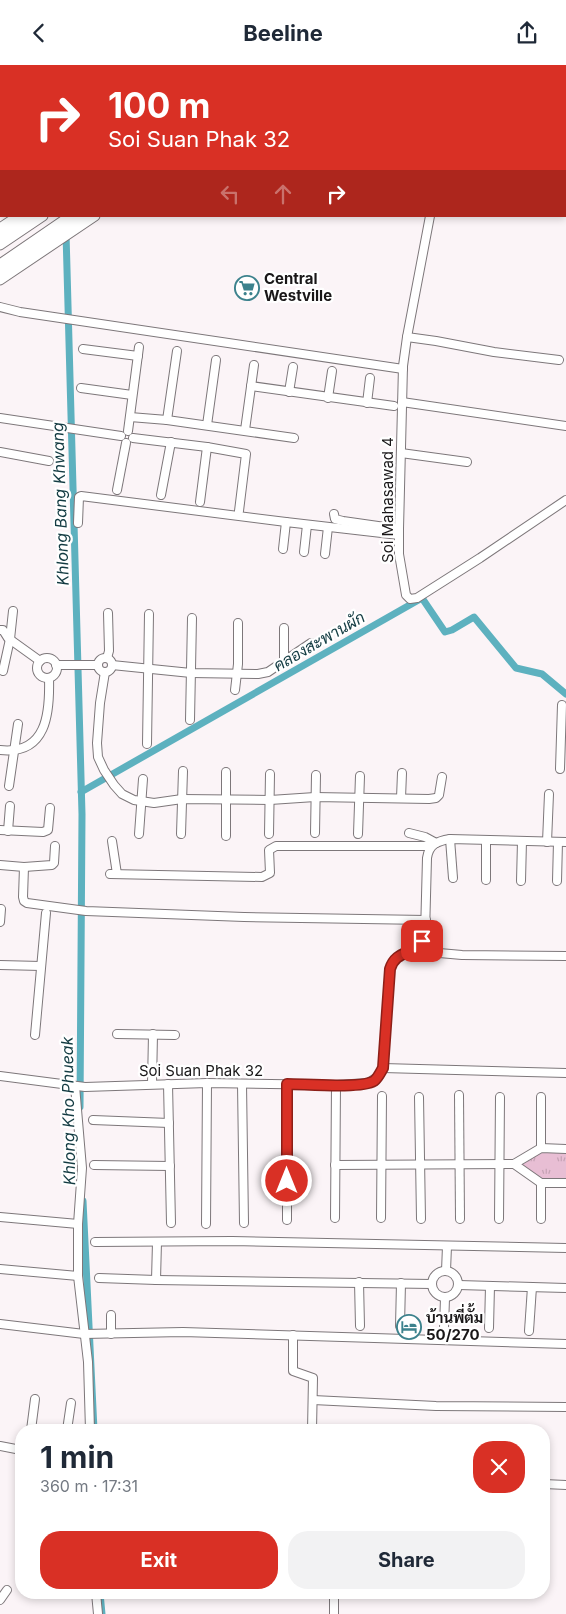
<!DOCTYPE html>
<html lang="en">
<head>
<meta charset="utf-8">
<style>
  :root { --surface:#fff; --page:#f2f2f3; --text:#1f2937; --muted:#747a83; --accent:#d93025 }
  body { margin:0; font-family:Inter,Sarabun,sans-serif; background:var(--page); color:var(--text); height:100vh; display:flex; flex-direction:column; font-size:19px; white-space:nowrap }
  * { box-sizing:border-box; margin:0 }
  p { font-size:16px; color:var(--muted) }
  .icon { flex:none; width:28px; height:28px; fill:none; stroke:currentColor; stroke-width:2; stroke-linecap:round; stroke-linejoin:round }
  .map { position:relative; flex:1; overflow:hidden }
  .panel { position:absolute; left:15px; top:1359px; width:535px; height:175px; display:flex; flex-direction:column; background:var(--surface); border-radius:20px; box-shadow:0 2px 8px #0003 }
  .panel>* { flex:none }
  .banner { position:absolute; left:0px; top:0px; width:566px; height:152px; box-shadow:0 2px 8px #0003; background:#d93025; color:#fff; overflow:hidden }
  .pin { position:absolute; display:grid; place-items:center; width:42px; height:42px; color:#fff; margin:-21px; border-radius:10px; box-shadow:0 2px 8px #0006 }
  .me { position:absolute; width:55px; margin:-28px; rotate:0deg; stroke-linejoin:round; filter:drop-shadow(0 0 4px #0008) }
  .turn { display:flex; align-items:center; gap:18px; height:105px; padding:0 25px; font-size:22px }
  .turn .icon { width:65px; height:65px; stroke-width:2.5 }
  .turn b { display:block; font-size:35px; line-height:42px }
  .lanes { display:flex; align-items:center; height:48px; padding:0 25px; background:#0003; justify-content:center; gap:25px; direction:ltr }
  .lanes .off { opacity:.35 }
  .round { display:grid; place-items:center; flex:none; width:52px; height:52px; border-radius:20px; background:var(--page) }
  .summary { display:flex; align-items:center; justify-content:space-between; height:85px; padding:0 25px }
  h1 { font-size:30px; font-weight:700; line-height:38px }
  .action { display:flex; gap:10px; margin-top:auto; padding:10px 25px }
  .action a { flex:1; height:58px; border-radius:20px; background:var(--accent); color:#fff; font-size:20px; font-weight:700; line-height:58px; text-align:center }
  .action a+a { background:var(--page); color:var(--text) }
  header { display:flex; justify-content:space-between; align-items:center; height:65px; padding:0 25px; background:var(--surface); font-size:22px; font-weight:700 }
  .map>svg:first-child { display:block }
</style>
</head>
<body>
<header><svg class="icon" aria-label="back" viewBox="0 0 24 24"><path d="M15 5l-7 7 7 7"/></svg>Beeline<svg class="icon" aria-label="share" viewBox="0 0 24 24"><path d="M12 15V3M7 8l5-5 5 5M5 13v7h14v-7"/></svg></header>
<div class="map">
<svg width="566" height="1549" viewBox="0 0 566 1549">
  <defs>
    <pattern id="grass-tufts" width="24" height="20" patternUnits="userSpaceOnUse" patternTransform="scale(1.25)"><rect width="24" height="20" fill="#e8bed4"/><path d="M3 7l-1-3M5 7V3M7 7l1-3M15 17l-1-3M17 17v-4M19 17l1-3" fill="none" stroke="#c6a3b5"/></pattern>
  </defs>
  <rect width="100%" height="100%" fill="#fbf4f7"/>
  <polygon fill="url(#grass-tufts)" points="541,1083 566,1084 566,1118 541,1118 514,1099"/>
  <g fill="none" stroke-linecap="round" stroke-linejoin="round">
    <g stroke="#5db1bf" stroke-width="7">
      <polyline points="61,0 61,1"/>
      <polyline points="66,168 82,749 80,1042"/>
      <polyline points="422,533 445,567 452,565 474,552 516,603 542,609 566,629"/>
      <polyline points="81,727 422,533"/>
      <polyline points="83,1136 94,1365"/>
      <polyline points="100,1528 102,1549"/>
    </g>
    <defs>
      <g id="minor">
        <polyline points="134,1 135,0"/>
        <polyline points="395,1 395,0"/>
        <polyline points="0,5 1,5"/>
        <polyline points="565,96 566,96"/>
        <polyline points="430,151 407,272 403,301 399,464 399,489 406,530 410,534 417,533 480,493 566,435"/>
        <polyline points="0,242 20,247 403,304"/>
        <polyline points="407,272 436,276 494,287 559,295"/>
        <polyline points="83,284 138,291"/>
        <polyline points="251,321 394,341"/>
        <polyline points="81,323 132,330"/>
        <polyline points="289,327 293,302"/>
        <polyline points="328,333 332,306"/>
        <polyline points="402,337 566,361"/>
        <polyline points="367,338 370,313"/>
        <polyline points="130,352 167,355 294,373"/>
        <polyline points="0,353 121,371"/>
        <polyline points="167,355 177,286"/>
        <polyline points="207,360 216,295"/>
        <polyline points="245,365 254,300"/>
        <polyline points="128,366 139,282"/>
        <polyline points="133,373 207,382 246,389 239,446"/>
        <polyline points="0,387 49,396"/>
        <polyline points="401,388 467,397"/>
        <polyline points="117,425 126,378"/>
        <polyline points="161,430 171,377"/>
        <polyline points="200,437 207,382"/>
        <polyline points="334,449 335,454 343,456 399,464"/>
        <polyline points="78,458 79,432 81,431 286,457"/>
        <polyline points="283,484 286,457 399,470"/>
        <polyline points="304,487 307,460"/>
        <polyline points="325,489 328,462"/>
        <polyline points="284,563 284,597"/>
        <polyline points="0,565 3,565 8,573 40,596"/>
        <polyline points="107,593 109,586 108,548"/>
        <circle cx="105" cy="600" r="7"/>
        <circle cx="47" cy="603" r="10"/>
        <polyline points="56,600 98,600"/>
        <polyline points="112,600 191,608 258,609 268,607 311,578"/>
        <polyline points="3,606 10,574 13,546"/>
        <polyline points="105,607 100,638 97,678 98,692 104,705 114,720 122,729 134,735 154,738 182,734 270,735 315,732 429,734 436,733 439,730 442,712"/>
        <polyline points="235,625 238,599 238,558"/>
        <polyline points="190,655 192,553"/>
        <polyline points="147,679 149,549"/>
        <path d="M0,685c47,5 50,-37 49,-72"/>
        <polyline points="560,704 562,640"/>
        <polyline points="9,721 18,659"/>
        <polyline points="401,733 402,708"/>
        <polyline points="0,765 43,767 48,765 50,743"/>
        <polyline points="8,766 10,741"/>
        <polyline points="315,768 316,710"/>
        <polyline points="409,768 425,772 436,778"/>
        <polyline points="139,769 143,714"/>
        <polyline points="181,769 183,706"/>
        <polyline points="269,769 270,709"/>
        <polyline points="358,769 360,711"/>
        <polyline points="226,771 226,707"/>
        <polyline points="450,774 453,813"/>
        <polyline points="486,775 486,815"/>
        <polyline points="112,776 117,809"/>
        <polyline points="547,777 549,729"/>
        <polyline points="0,800 24,802 23,832 24,836 27,838 86,846 244,852 426,855"/>
        <polyline points="24,802 52,800 54,798 55,781"/>
        <polyline points="110,809 262,812 270,808 269,785 276,781 431,781"/>
        <polyline points="521,816 522,776"/>
        <polyline points="557,816 558,777"/>
        <polyline points="0,857 1,844"/>
        <polyline points="418,882 428,887 462,890 566,891"/>
        <polyline points="0,900 41,901"/>
        <polyline points="117,969 175,970"/>
        <polyline points="35,970 46,848"/>
        <polyline points="383,1003 566,1008"/>
        <path d="M0,1011l85,11 122,-4 129,2 32,-2 11,-7 4,-8 7,-99c7,-22 27,-12 35,-35l2,-76c2,-14 11,-17 23,-19l116,3"/>
        <polyline points="152,1019 153,969"/>
        <polyline points="168,1019 171,1158"/>
        <polyline points="242,1019 244,1158"/>
        <polyline points="75,1021 82,1103 78,1159 78,1211 88,1297 90,1365"/>
        <polyline points="459,1030 460,1154"/>
        <polyline points="419,1032 421,1154"/>
        <polyline points="93,1055 169,1058"/>
        <polyline points="541,1083 541,1032"/>
        <polyline points="514,1099 541,1118 566,1118"/>
        <polyline points="94,1100 170,1101"/>
        <polyline points="335,1100 514,1099 541,1083 566,1084"/>
        <polyline points="0,1152 78,1159"/>
        <polyline points="335,1153 336,1020"/>
        <polyline points="381,1153 382,1031"/>
        <polyline points="499,1154 500,1032"/>
        <polyline points="541,1154 541,1118"/>
        <polyline points="287,1155 287,1019"/>
        <polyline points="206,1159 207,1018"/>
        <polyline points="95,1177 232,1176 566,1183"/>
        <polyline points="0,1204 78,1211"/>
        <circle cx="445" cy="1219" r="13"/>
        <polyline points="446,1206 447,1181"/>
        <polyline points="99,1213 156,1215 432,1219"/>
        <polyline points="156,1215 157,1177"/>
        <polyline points="359,1217 360,1261"/>
        <polyline points="459,1220 566,1223"/>
        <polyline points="0,1259 84,1269 183,1267 566,1279"/>
        <polyline points="400,1261 401,1218"/>
        <polyline points="444,1263 445,1233"/>
        <polyline points="489,1263 490,1221"/>
        <polyline points="529,1266 532,1222"/>
        <polyline points="111,1269 111,1250"/>
        <polyline points="293,1270 293,1306 313,1313 312,1365"/>
        <polyline points="313,1335 436,1341 566,1342"/>
        <polyline points="31,1365 35,1334"/>
        <polyline points="67,1365 71,1338"/>
        <polyline points="0,1381 21,1385"/>
        <polyline points="544,1419 566,1420"/>
        <polyline points="96,1528 98,1549"/>
        <polyline points="0,1535 7,1525"/>
        <polyline points="334,1549 334,1528"/>
      </g>
      <g id="major">
        <polyline points="235,1 236,0"/>
        <polyline points="264,1 266,0"/>
        <polyline points="285,1 287,0"/>
        <polyline points="296,1 297,0"/>
        <polyline points="311,1 313,0"/>
        <polyline points="0,163 18,151"/>
        <polyline points="2,171 31,151"/>
        <polyline points="0,180 43,151"/>
        <polyline points="0,199 70,151"/>
        <polyline points="0,207 82,151"/>
        <polyline points="0,215 95,151"/>
      </g>
    </defs>
    <use href="#minor" stroke="#7d777a" stroke-width="10"/>
    <use href="#major" stroke="#7d777a" stroke-width="11"/>
    <use href="#minor" stroke="#fff" stroke-width="8"/>
    <use href="#major" stroke="#fff" stroke-width="9"/>
  </g>
  <g fill="none" stroke-linecap="round" stroke-linejoin="round">
    <defs>
      <path id="route" d="M287,1116v-97c18,0 74,5 87,-3 4,-3 6,-8 9,-13l7,-99c6,-20 24,-13 32,-28"/>
    </defs>
    <use href="#route" stroke="#8d1f18" stroke-width="12"/>
    <use href="#route" stroke="#d93025" stroke-width="9"/>
  </g>
  <defs>
    <symbol id="supermarket-ring" viewBox="-11 -11 22 22"><circle r="9.5" fill="#fff" stroke="#3c828d" stroke-width="1.5"/><path d="M-6-5.5h2.5l.6 2H6L4.5 2H-2.5L-4.4-4H-6ZM-1.5 3.2a1.3 1.3 0 1 0 .1 0ZM3 3.2a1.3 1.3 0 1 0 .1 0Z" fill="#3c828d"/></symbol>
    <symbol id="hotel-ring" viewBox="-11 -11 22 22"><circle r="9.5" fill="#fff" stroke="#3c828d" stroke-width="1.5"/><path d="M-6-4.5h1.5V1H6V5H4.5V3h-9V5H-6ZM-4 0a1.8 1.8 0 1 1 3.6 0ZM.5 0V-2.5h3Q6-2.5 6 0Z" fill="#3c828d"/></symbol>
  </defs>
  <g fill-rule="evenodd">
    <use href="#supermarket-ring" x="233" y="209" width="28" height="28"/>
    <use href="#hotel-ring" x="395" y="1248" width="28" height="28"/>
  </g>
  <g text-anchor="middle" stroke-width="4.5" stroke-linejoin="round" paint-order="stroke">
    <g font-size="15" font-weight="bold" fill="#191718" stroke="#fff" text-anchor="start">
      <text x="264" y="219">Central<tspan x="264" dy="17">Westville</tspan></text>
      <text x="426" y="1258">บ้านพี่ตั้ม<tspan x="426" dy="17">50/270</tspan></text>
    </g>
    <g font-size="15" fill="#191718" stroke="#fff">
      <text transform="translate(388 435) rotate(-90)" y="5">Soi Mahasawad 4</text>
      <text x="201" y="1011">Soi Suan Phak 32</text>
    </g>
    <g font-size="16" font-style="italic" fill="#133b42" stroke="#fff">
      <text transform="translate(60 439) rotate(-92)" y="6">Khlong Bang Khwang</text>
      <text transform="translate(319 576) rotate(-30)" y="6">คลองสะพานผัก</text>
      <text transform="translate(68 1046) rotate(-91)" y="6">Khlong Kho Phueak</text>
    </g>
  </g>
</svg>
<div class="pin" style="left:422px;top:876px;background:#d93025"><svg class="icon" aria-label="arrive" viewBox="0 0 24 24"><path d="M6 21V4h12l-3 4 3 4H6"/></svg></div>
<svg class="me" style="left:287px;top:1116px" viewBox="-20 -20 40 40"><circle r="17" fill="#d93025" stroke="#fff" stroke-width="3"/><path d="M0-11L8 9 0 5-8 9z" fill="#fff"/></svg>
<div class="banner">
<div class="turn"><svg class="icon" aria-label="right" viewBox="0 0 24 24"><path d="M7 20v-9h11M14 6l5 5-5 5"/></svg><div><b>100 m</b>Soi Suan Phak 32</div></div>
<div class="lanes"><svg class="icon off" aria-label="left" viewBox="0 0 24 24"><path d="M17 20v-9H6M10 6l-5 5 5 5"/></svg><svg class="icon off" aria-label="ahead" viewBox="0 0 24 24"><path d="M12 20V5M6 11l6-6 6 6"/></svg><svg class="icon" aria-label="right" viewBox="0 0 24 24"><path d="M7 20v-9h11M14 6l5 5-5 5"/></svg></div>
</div>
<section class="panel">
<div class="summary"><div><h1>1 min</h1><p>360 m · 17:31</p></div><a class="round" style="background:#d93025;color:#fff"><svg class="icon" aria-label="close" viewBox="0 0 24 24"><path d="M6 6l12 12M18 6L6 18"/></svg></a></div>
<div class="action"><a>Exit</a><a>Share</a></div>
</section>
</div>
</body>
</html>
